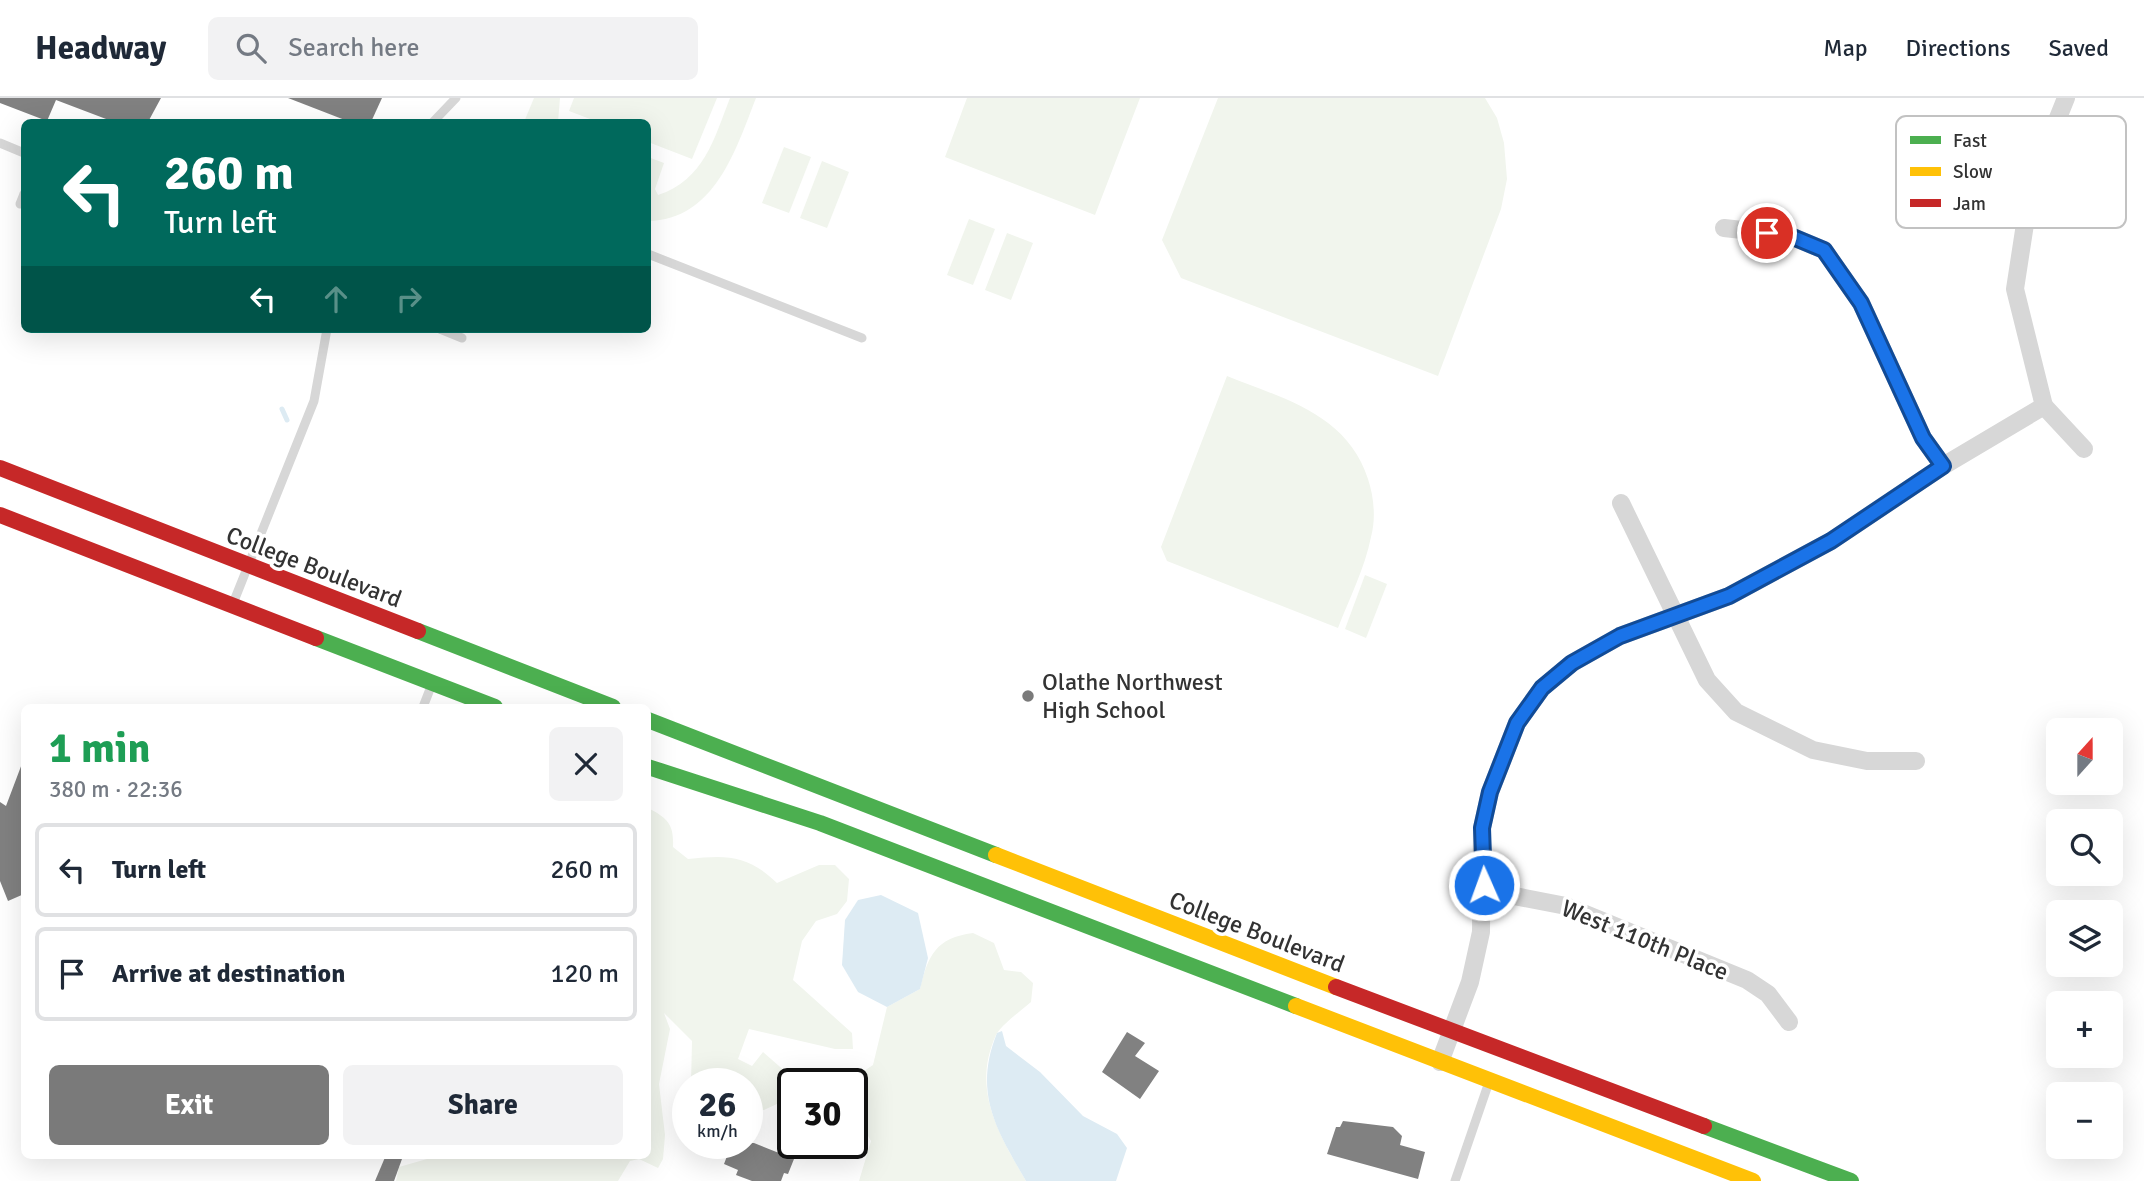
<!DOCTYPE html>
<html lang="en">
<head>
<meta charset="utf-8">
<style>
  :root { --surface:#fff; --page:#f2f2f3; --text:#1f2937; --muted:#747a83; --line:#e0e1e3; --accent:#7a7a7a }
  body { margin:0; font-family:Signika,sans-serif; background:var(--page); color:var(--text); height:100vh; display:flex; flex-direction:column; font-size:26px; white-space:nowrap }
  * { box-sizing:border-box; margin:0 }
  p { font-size:23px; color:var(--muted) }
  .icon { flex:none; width:38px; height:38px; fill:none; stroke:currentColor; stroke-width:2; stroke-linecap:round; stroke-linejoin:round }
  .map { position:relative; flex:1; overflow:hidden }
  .side { position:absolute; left:21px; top:606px; width:630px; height:455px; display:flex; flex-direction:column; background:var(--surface); border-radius:10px; box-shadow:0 7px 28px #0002 }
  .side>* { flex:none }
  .banner { position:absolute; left:21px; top:21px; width:630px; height:214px; border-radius:10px; box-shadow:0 7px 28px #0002; background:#00695c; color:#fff; overflow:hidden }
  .needle { width:46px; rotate:21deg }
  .buttons { position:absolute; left:2046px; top:620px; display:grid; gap:14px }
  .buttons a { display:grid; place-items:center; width:77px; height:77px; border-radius:10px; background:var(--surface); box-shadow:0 7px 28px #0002; font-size:35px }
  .speed { position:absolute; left:672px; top:970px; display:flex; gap:14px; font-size:35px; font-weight:700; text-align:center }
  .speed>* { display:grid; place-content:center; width:91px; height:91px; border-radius:50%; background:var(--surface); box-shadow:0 7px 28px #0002; line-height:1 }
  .speed small { font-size:18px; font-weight:400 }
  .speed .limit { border:4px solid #111; border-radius:10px; background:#fff; color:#111 }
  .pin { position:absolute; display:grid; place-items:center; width:60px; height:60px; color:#fff; margin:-30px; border:4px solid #fff; border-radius:50%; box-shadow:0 2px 7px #0007 }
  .me { position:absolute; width:77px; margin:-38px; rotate:358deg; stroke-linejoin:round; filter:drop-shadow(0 0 5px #0008) }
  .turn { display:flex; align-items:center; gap:24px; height:147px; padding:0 28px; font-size:32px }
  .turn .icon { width:91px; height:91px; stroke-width:2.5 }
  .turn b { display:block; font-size:49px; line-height:60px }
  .lanes { display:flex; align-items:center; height:66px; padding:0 28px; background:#0003; justify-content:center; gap:35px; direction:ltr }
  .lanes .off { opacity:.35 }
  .round { display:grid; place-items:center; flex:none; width:74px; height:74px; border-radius:10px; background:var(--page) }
  .head { display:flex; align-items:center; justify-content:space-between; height:119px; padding:0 28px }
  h1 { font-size:42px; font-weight:700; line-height:52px; color:#1e9e55 }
  .cta { display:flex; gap:14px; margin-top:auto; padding:14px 28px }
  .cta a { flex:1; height:80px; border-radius:10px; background:var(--accent); color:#fff; font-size:28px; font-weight:700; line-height:80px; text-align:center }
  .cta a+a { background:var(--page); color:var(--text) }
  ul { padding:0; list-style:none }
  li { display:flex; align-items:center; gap:21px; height:94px; margin:0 14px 10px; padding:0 14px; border:4px solid var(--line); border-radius:10px }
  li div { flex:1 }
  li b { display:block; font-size:26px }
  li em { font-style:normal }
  header { display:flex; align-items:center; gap:42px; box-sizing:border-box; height:98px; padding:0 35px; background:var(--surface); border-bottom:2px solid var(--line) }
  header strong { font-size:33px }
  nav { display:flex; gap:38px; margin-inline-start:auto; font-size:24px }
  .search { width:490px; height:63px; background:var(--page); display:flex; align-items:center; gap:18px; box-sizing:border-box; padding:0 24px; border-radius:10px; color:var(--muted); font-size:26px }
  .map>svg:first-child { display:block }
</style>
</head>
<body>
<header>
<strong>Headway</strong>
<div class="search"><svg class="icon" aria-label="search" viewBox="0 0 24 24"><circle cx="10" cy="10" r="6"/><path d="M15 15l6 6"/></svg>Search here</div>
<nav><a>Map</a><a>Directions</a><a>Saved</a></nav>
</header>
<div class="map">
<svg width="2144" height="1083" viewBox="0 0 2144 1083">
  <rect width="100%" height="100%" fill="#fff"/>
  <g fill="#f1f5ed">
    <polygon points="534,0 560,0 558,24 524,24"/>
    <polygon points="574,0 717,0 692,61 648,44 648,24 598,24 569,13"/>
    <path d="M730,0h26c-20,51 -41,122 -108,123v-64l16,6 -9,26 3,6c46,-15 56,-56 72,-97z"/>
    <polygon points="967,0 1140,0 1095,117 945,59"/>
    <polygon points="1218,0 1485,0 1497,20 1504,45 1507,81 1501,111 1438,278 1181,180 1162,142"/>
    <polygon points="784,49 811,59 789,115 762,105"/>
    <polygon points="822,63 849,74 827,130 800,120"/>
    <polygon points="969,121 995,131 973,187 947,177"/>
    <polygon points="1007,135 1033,145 1011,202 985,192"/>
    <path d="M1227,278c57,23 120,38 141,103 6,18 8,40 3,58 -6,31 -22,62 -33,91l-171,-67 -6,-14z"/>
    <polygon points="1365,477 1387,486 1366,540 1345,531"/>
    <path d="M650,711c19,10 24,17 23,38l15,12c38,-4 59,-5 89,24l42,-18h16l14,14 -2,22 -10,13 -21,7 -14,20 -9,39 59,53 1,16h-18l-86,-20 -11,30 14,7 11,-14 24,21 -8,30 -15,7h-17v-27h-56l1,-42 -28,-28 6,16 -11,55 6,51 -2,24 -5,9 -19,-9 -9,2 -12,20h-222l3,-14 28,-8 23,-1 -10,-3h208z"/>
    <path d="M973,835l21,10 10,27 17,2 12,11 -2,19c-10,9 -29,22 -35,33 -25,55 3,99 30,146h-167l12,-40c-14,-25 -27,-31 -8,-56l-2,-12 12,-8 14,-58 33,-18c8,-34 16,-51 53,-56z"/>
  </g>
  <g fill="#ddebf3">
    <polygon points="881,797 918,815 928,860 920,891 887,909 858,894 842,867 845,822 858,802"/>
    <path d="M1002,933l4,15 34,26 43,44 34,18 10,14 -11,33h-90c-30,-52 -53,-88 -29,-148z"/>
  </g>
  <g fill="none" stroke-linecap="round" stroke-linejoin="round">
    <polyline stroke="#ddebf3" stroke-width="5" points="282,311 287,322"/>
  </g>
  <g fill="#818181">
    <polygon points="0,0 161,0 148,24 114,24 56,2 47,23 0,5"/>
    <polygon points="288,0 382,0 371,24 350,24"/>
    <polygon points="23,663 24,796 8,803 0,783 0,704 6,708"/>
    <polygon points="1127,934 1145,945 1135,958 1159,973 1140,1001 1102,974"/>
    <polygon points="1343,1023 1393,1029 1402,1038 1400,1047 1425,1054 1418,1081 1327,1056 1336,1029 1340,1029"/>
    <polygon points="732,1045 754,1045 794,1061 788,1076 784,1075 781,1083 752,1083 736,1077 738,1072 724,1066"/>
    <polygon points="386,1057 402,1061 394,1083 375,1083"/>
  </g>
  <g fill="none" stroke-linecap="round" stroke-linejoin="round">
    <g stroke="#d7d7d7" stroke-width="9">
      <polyline points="433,24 456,0"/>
      <polyline points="0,45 24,55"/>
      <polyline points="20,106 24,96"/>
      <polyline points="648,156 862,240"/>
      <polyline points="440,231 462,240"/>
      <polyline points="234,503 314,303 327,231"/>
      <polyline points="423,609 432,586"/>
      <polyline points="1455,1083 1489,984"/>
    </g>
    <g stroke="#d7d7d7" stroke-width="18">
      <polyline points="1724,130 1788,137 1824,152 1861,205 1923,340 1943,368"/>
      <polyline points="2044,308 2084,351"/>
      <polyline points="1621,405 1707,582 1736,614 1813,652 1867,663 1916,663"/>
      <polyline points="1483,792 1566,808 1747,882 1768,896 1789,924"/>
      <polyline points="1440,964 1470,884 1481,834 1482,730 1490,694 1517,625 1542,590 1572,565 1620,538 1729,498 1831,443 1943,368 2044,308 2015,191 2031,87 2066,0"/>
    </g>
    <g stroke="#4caf50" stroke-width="16">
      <polyline points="418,533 613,609"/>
      <polyline points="316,540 495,609"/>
      <polyline points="648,622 996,757"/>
      <polyline points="648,669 820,725 1296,908"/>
      <polyline points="1704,1028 1851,1083"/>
    </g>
    <g stroke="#ffc107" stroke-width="16">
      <polyline points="996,757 1336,889"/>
      <polyline points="1296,908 1753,1083"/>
    </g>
    <g stroke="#c62828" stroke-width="16">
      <polyline points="0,370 418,533"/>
      <polyline points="0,417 316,540"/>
      <polyline points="1336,889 1704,1028"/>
    </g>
  </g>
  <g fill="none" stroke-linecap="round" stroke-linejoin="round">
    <defs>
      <polyline id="route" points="1484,787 1482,730 1490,694 1517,625 1542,590 1572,565 1620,538 1729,498 1831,443 1943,368 1923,340 1861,205 1824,152 1788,137 1767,135"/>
    </defs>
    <use href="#route" stroke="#114b97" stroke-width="18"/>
    <use href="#route" stroke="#1a73e8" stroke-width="12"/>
  </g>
  <circle fill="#7a7a7a" stroke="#fff" stroke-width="2.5" cx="1028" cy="598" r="7"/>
  <g text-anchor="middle" stroke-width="7" stroke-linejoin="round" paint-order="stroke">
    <g font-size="24" fill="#333" stroke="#fff">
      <text transform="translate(314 469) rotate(21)" y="8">College Boulevard</text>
      <text transform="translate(1257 834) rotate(21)" y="8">College Boulevard</text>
      <text transform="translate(1645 842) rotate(22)" y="8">West 110th Place</text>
    </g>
    <g font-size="24" fill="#333" stroke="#fff" text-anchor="start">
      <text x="1042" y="592">Olathe Northwest<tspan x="1042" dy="28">High School</tspan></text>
    </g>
  </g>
  <rect x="1896" y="18" width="230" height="112" rx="10" fill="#fff" stroke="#c2c2c2" stroke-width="2"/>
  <rect x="1910" y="38" width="31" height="8" fill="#4caf50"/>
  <rect x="1910" y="69" width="31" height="9" fill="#ffc107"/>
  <rect x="1910" y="101" width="31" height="8" fill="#c62828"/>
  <g font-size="19" fill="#333">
    <text x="1953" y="49">Fast</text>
    <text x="1953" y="80">Slow</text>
    <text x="1953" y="112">Jam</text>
  </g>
</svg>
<div class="buttons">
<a><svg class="needle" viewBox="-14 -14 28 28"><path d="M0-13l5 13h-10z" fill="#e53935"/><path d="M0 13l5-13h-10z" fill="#747a83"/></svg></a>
<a><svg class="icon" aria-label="search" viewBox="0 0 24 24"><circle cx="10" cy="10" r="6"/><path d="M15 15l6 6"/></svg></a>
<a><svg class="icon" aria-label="layers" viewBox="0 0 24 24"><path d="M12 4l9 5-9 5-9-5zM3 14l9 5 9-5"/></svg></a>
<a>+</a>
<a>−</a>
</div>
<div class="speed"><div>26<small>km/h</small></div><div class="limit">30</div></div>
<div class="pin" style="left:1767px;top:135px;background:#d93025"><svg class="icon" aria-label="arrive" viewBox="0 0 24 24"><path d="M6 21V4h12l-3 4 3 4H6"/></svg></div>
<svg class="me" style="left:1484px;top:787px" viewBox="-20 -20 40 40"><circle r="17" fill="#1a73e8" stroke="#fff" stroke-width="3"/><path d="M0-11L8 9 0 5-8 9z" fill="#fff"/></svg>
<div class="banner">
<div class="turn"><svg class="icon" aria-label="left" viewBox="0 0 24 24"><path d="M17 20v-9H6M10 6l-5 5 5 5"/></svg><div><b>260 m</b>Turn left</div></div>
<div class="lanes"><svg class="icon" aria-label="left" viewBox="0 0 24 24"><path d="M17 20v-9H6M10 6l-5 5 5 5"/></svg><svg class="icon off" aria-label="ahead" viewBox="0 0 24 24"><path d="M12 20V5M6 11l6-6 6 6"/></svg><svg class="icon off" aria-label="right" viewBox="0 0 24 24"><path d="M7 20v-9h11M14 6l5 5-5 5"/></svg></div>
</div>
<section class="side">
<div class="head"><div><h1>1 min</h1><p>380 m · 22:36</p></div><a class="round"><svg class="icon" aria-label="close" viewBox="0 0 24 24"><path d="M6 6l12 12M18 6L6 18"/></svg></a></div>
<ul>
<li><svg class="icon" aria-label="left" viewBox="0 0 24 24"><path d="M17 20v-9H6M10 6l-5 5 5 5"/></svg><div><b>Turn left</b></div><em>260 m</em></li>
<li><svg class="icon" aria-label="arrive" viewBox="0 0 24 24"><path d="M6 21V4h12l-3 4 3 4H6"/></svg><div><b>Arrive at destination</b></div><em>120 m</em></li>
</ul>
<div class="cta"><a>Exit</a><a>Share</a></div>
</section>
</div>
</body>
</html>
